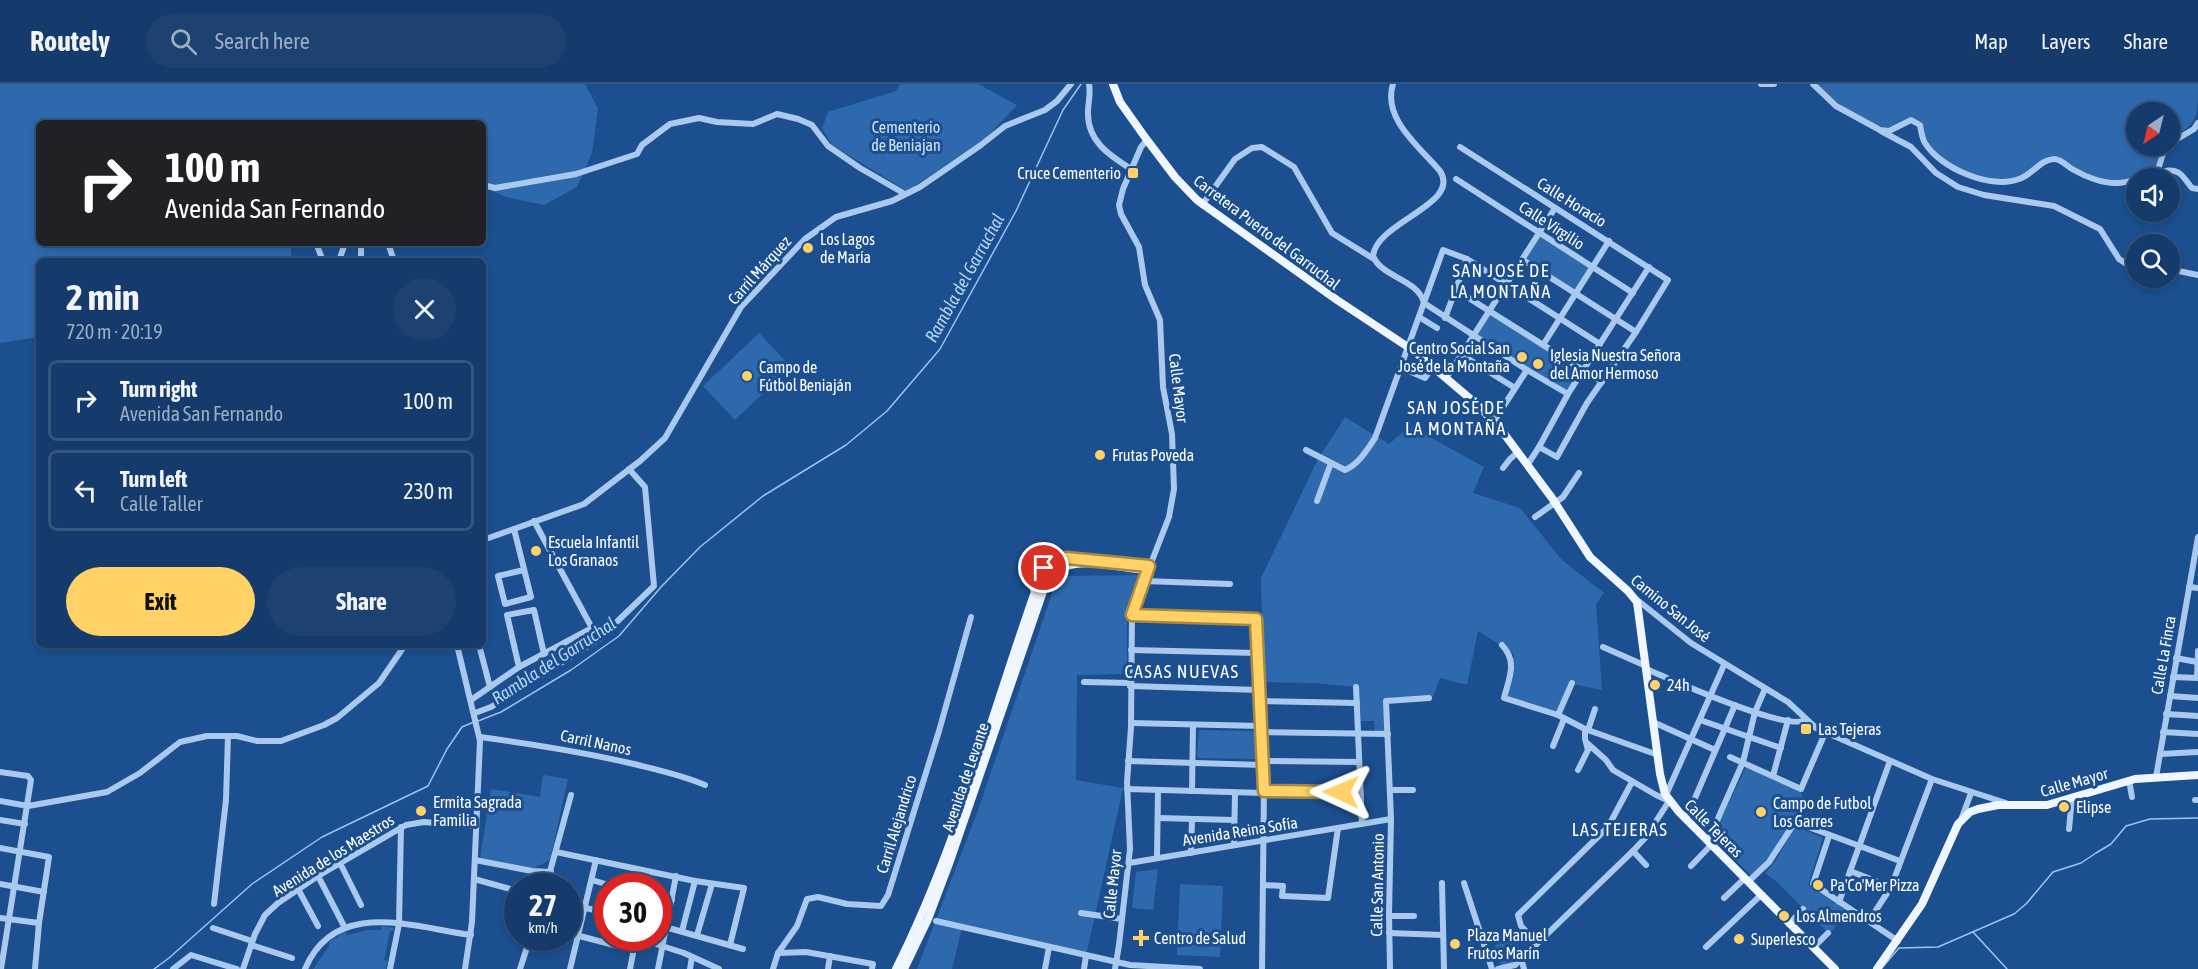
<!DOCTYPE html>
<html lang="en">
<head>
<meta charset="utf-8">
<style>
  :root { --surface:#143b6b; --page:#1d4271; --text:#f1f3f6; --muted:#9dadc1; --line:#33557e; --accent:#ffd166 }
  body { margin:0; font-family:"Asap Condensed",sans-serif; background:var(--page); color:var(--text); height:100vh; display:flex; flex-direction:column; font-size:22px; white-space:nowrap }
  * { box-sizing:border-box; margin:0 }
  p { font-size:20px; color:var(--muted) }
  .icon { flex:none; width:33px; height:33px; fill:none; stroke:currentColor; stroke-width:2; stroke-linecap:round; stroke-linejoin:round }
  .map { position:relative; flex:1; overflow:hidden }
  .drawer { position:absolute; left:36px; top:174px; width:450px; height:390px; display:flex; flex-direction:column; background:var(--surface); border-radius:9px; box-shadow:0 3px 9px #0003,0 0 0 2px var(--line) }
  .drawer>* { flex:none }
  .guide { position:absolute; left:36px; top:36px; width:450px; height:126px; border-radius:9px; box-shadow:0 3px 9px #0003,0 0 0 2px var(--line); background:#202124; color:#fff; overflow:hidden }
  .needle { width:39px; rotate:215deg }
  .tools { position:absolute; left:2126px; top:18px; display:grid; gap:12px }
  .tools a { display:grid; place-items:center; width:54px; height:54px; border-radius:50%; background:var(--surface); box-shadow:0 3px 9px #0003,0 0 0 2px var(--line); font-size:30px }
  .speed { position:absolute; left:504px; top:789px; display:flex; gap:12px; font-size:30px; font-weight:700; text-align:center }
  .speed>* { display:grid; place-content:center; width:78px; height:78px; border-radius:50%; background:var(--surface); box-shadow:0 3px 9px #0003,0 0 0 2px var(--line); line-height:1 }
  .speed small { font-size:15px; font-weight:400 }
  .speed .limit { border:9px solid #d22; background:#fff; color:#111 }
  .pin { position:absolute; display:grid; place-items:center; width:51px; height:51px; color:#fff; margin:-26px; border:3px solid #fff; border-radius:50%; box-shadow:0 2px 6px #0007 }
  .me { position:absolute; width:66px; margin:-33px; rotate:271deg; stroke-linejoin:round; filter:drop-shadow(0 0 4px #0008) }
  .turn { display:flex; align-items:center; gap:21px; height:126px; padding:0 30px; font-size:27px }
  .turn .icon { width:78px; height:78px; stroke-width:2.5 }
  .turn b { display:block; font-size:42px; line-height:51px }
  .round { display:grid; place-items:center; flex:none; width:63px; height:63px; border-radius:32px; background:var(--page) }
  .overview { display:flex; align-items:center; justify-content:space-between; height:102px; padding:0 30px }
  h1 { font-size:36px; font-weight:700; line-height:45px }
  .action { display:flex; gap:12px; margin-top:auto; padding:12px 30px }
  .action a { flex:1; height:69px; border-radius:36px; background:var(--accent); color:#111; font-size:24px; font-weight:700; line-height:69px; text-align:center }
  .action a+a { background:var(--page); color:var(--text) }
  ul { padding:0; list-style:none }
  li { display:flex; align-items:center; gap:18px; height:81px; margin:0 12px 9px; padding:0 18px; border:3px solid var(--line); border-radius:9px }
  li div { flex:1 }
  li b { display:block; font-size:22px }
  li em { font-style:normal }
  header { display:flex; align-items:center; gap:36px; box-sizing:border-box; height:84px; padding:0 30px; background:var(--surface); border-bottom:2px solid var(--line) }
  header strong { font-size:28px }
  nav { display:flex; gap:33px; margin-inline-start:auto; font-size:21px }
  .search { width:420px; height:54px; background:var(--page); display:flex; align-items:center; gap:15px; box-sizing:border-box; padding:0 21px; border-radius:33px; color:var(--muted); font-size:22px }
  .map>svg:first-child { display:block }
</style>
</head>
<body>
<header>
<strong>Routely</strong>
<div class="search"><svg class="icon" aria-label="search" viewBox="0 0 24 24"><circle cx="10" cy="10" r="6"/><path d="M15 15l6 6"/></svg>Search here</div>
<nav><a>Map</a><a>Layers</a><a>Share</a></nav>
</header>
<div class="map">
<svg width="2198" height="885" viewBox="0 0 2198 885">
  <rect width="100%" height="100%" fill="#1b4f8f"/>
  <g fill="#2e69ad">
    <polygon points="0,0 585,0 598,24 592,69 577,103 544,121 506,113 483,103 483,39 39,39 39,159 290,159 292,177 39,177 39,253 0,259"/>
    <polygon points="900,0 978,0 1017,21 986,54 907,107 832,61 822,44 828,28 896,7"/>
    <path d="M1817,0h381c0,33 0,41 -29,55v-27h-33v34h27l-9,25c-12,4 -25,10 -38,10 -24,-1 -45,-19 -68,-25 -7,5 -13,14 -21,18 -30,14 -73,0 -94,-25 -11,-13 -6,-23 -24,-32l-22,11c-30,-8 -49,-23 -70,-44z"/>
    <polygon points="1539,149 1592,183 1575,210 1523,176"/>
    <polygon points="1490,227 1583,287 1568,310 1474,252"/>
    <polygon points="759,249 791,283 735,336 703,302"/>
    <polygon points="1345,333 1389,360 1410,342 1484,383 1473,409 1520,424 1562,476 1604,509 1596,520 1602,606 1572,600 1558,631 1504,614 1514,570 1478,547 1467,601 1440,594 1433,613 1387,617 1388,650 1375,650 1374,637 1358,637 1356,603 1313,599 1263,598 1261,494 1318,375"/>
    <polygon points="1142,491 1127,526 1127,590 1077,591 1076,696 1123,704 1086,872 962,844 952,885 917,885 977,729 1058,492"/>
    <polygon points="1199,646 1255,647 1257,675 1199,674 1197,671"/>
    <path d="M1746,683l54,24 3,7c-13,29 -28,56 -52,78l-38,-40z"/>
    <polygon points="543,691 568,695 550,776 532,785 480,775 491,705 540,713"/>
    <polygon points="1795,742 1823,754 1808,801 1849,828 1829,850 1777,798 1765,789 1776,776"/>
    <polygon points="1158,785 1153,826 1132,824 1136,788"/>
    <polygon points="1180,800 1223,802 1220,873 1177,871"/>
    <polygon points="382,842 394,844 393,847 390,847 384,876 388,877 386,885 313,885 329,862 329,858 345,848 348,851 367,846 381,846"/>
    <polygon points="1516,853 1521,874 1515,881 1501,883 1495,861"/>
  </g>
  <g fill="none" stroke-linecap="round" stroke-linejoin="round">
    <g stroke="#9cc4f0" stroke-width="1.5">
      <polyline points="478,637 501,628 571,586 619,552 661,503 700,463 763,412 846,361 887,327 940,265 1016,127 1063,26 1081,0"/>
      <polyline points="1973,848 2007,885"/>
      <polyline points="154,885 169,874 252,800 322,753 428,702 447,665 462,643 474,638"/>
      <polyline points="1881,885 1899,864 1938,863 2014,830 2026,820 2053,788 2081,779 2096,769 2111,760 2126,742 2150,735 2198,734"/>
    </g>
    <g stroke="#a9c9ee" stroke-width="6">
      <path d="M1089,0c2,9 -1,19 -1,28 -1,29 21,43 43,57"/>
      <path d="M1393,0c-11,35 27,63 47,87 22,33 -64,51 -67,85 9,22 45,23 51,47"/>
      <polyline points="1761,0 1774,0"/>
      <path d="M1813,0l23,22 44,24 9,1 22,-11 9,5c1,6 2,13 5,18 15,25 66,47 94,36 13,-4 22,-20 35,-20 8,0 13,8 20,11 12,7 30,14 44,13 6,0 12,-2 18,-4"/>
      <polyline points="1881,47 1911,63 1936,89 1958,103 1984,111 2054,122 2100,145 2119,175 2125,179 2136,181"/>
      <polyline points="2169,60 2194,45 2198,39"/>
      <polyline points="1460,63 1668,196 1636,248 1587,319 1557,373 1539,363"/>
      <polyline points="2157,89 2164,66 2168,62"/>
      <path d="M2139,94c11,-2 29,-12 40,-5 5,3 9,11 13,15l6,1"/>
      <polyline points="1456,95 1633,209"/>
      <polyline points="483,101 495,104 576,90 637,70 642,61 670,40 699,34 717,38 753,40 777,30 798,35 812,41 828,62 860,84 905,110"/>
      <polyline points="1202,121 1235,75 1252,64 1262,63 1294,83 1332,149 1374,175"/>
      <polyline points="316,159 323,177"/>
      <polyline points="388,159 394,177"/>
      <polyline points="1523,176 1636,248"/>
      <polyline points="339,177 345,159"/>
      <polyline points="361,177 361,159"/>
      <polyline points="2169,185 2198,191"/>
      <polyline points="1456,206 1602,298"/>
      <polyline points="1424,219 1527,286 1568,310"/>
      <polyline points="1419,233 1437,244"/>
      <polyline points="1445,234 1467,175"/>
      <polyline points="1543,261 1609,157"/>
      <polyline points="1462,271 1515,304"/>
      <polyline points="1402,284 1425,294 1433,282"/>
      <polyline points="1447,293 1555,124"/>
      <polyline points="1494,337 1527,286"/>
      <path d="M1306,366l39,20c13,-5 22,-20 30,-32l68,-188 24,9 133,85"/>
      <polyline points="1528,380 1539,363 1568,310 1649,183"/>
      <polyline points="1503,384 1510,375 1518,368"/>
      <polyline points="1317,417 1331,379"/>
      <polyline points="1535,433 1563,413 1579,389"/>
      <polyline points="514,445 531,513 505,520 498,492 524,486"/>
      <polyline points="483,456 584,420 640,377 665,354 741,223 805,155 836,133 892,117 920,103 981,61 1005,42 1045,26 1057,17 1071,0"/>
      <polyline points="1143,497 1230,500"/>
      <polyline points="2189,503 2198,504"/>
      <polyline points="1636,515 1691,559 1788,618 1816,644 1932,695 2006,719"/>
      <polyline points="1132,531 1256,535 1264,703 1262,885"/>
      <polyline points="457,561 480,657 472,838 465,885"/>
      <polyline points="479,561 490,603"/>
      <path d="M1502,561c16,17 7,33 2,53l54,17 27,14 73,26"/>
      <polyline points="1603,563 1646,582"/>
      <polyline points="1131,566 1257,569"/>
      <polyline points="2176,574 2197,578"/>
      <polyline points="519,583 507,531 534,526 544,570"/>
      <path d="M1646,585c24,10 141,63 159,51"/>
      <polyline points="2173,593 2198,594"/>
      <polyline points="2197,594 2198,567"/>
      <polyline points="1084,598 1131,599"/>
      <polyline points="1130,602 1259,606"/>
      <polyline points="1356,603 1362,740"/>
      <polyline points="2170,612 2198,614"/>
      <polyline points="471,616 519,583 592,544 534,437"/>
      <polyline points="1260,617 1357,619"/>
      <polyline points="475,629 491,623 599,555 654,502 645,403 629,385"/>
      <polyline points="2166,630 2198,632"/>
      <polyline points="1558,631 1572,599"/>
      <polyline points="1700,636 1781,664"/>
      <polyline points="1653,638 1715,666"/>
      <polyline points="1131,639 1261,642"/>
      <polyline points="1588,646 1595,625"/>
      <polyline points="1262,648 1388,650"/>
      <polyline points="2163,648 2198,650"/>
      <path d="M480,653c52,7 103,15 154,27 24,6 48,11 71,21"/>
      <polyline points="1553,662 1564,635"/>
      <polyline points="2160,670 2198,668"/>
      <polyline points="1730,673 1801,705 1825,649"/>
      <polyline points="1128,677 1263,681"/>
      <polyline points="1263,677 1359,678"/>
      <polyline points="1578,686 1588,666 1585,655 1585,645"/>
      <polyline points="0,688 28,692 31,696 1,885"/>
      <polyline points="1773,692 1788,636"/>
      <polyline points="2156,693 2198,453"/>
      <polyline points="2129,696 2132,713"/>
      <polyline points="1127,705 1264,709"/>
      <polyline points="1390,706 1413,706"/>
      <polyline points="1192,707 1193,641"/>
      <polyline points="1264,707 1360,709"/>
      <polyline points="1666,711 1724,581"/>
      <polyline points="2195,716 2198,716"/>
      <polyline points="0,717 28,722 107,708 140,689 180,658 207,652 237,652 257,657 281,657 324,641 337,634 379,599 405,561"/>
      <polyline points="1158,734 1234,736"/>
      <polyline points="1686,735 1735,621"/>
      <polyline points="0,736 25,740"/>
      <polyline points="1961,736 1971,709"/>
      <polyline points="2069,745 2072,714"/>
      <polyline points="1829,752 1813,800 1898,857"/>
      <polyline points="1708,757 1743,678 1755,628 1765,605"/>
      <polyline points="1234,761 1235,709"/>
      <polyline points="0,764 49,773 39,839 35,885"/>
      <polyline points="1633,767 1646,781"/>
      <polyline points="556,768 695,797 744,804 730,861"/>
      <polyline points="1191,769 1192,735"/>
      <polyline points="1157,774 1158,707"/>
      <polyline points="475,776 532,787 551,788"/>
      <polyline points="340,779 361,821"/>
      <polyline points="1129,779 1391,735"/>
      <polyline points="1691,782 1712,760"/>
      <polyline points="1850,787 1891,803"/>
      <polyline points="318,792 345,844"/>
      <polyline points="474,795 518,807"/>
      <polyline points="592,796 612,802"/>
      <polyline points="1748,798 1769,778 1795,738 1900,777"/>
      <polyline points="1442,799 1444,885"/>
      <polyline points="1464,799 1492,885"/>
      <polyline points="0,800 44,808"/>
      <polyline points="1263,801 1283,802 1282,812 1328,814 1338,744"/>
      <polyline points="546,802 571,711"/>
      <polyline points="298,805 318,842"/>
      <polyline points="658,813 672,816"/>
      <polyline points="1724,814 1745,794"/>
      <polyline points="1839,818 1890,677"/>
      <polyline points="214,820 226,716 228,652"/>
      <polyline points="568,820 608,829"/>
      <polyline points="1081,829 1122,835"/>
      <polyline points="1389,832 1414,832"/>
      <polyline points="0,834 39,839"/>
      <polyline points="936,837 1130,881 1200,885"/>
      <polyline points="1869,837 1891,803 1932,695"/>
      <polyline points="1789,840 1803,825"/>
      <polyline points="658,841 743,865"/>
      <polyline points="213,844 252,857"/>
      <polyline points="604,844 608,845"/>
      <polyline points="682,847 695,797"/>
      <polyline points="568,849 633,866"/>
      <polyline points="1389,849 1443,851"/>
      <polyline points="697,851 712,800"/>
      <polyline points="637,854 684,869 719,885"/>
      <polyline points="1537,859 1521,842 1518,831 1608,743 1632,698"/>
      <polyline points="251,861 292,874"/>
      <polyline points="1706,863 1761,811"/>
      <polyline points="1813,864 1828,849"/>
      <polyline points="778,869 806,868 873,880 872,885"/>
      <polyline points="1521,874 1524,885"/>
      <polyline points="173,885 191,871 237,885"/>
      <polyline points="243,885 255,850 265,831 278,819 318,792 406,741 424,738 475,742"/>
      <path d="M305,885c30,-71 107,-42 166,-34"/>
      <polyline points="390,885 399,840 401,743"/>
      <polyline points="520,885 530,854"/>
      <polyline points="570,885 596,776"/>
      <polyline points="630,885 636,854"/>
      <polyline points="658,885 676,792"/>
      <polyline points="690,885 692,873"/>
      <polyline points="773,885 778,869 797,842 807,815 818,813 847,820 881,822 888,811 939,647 971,533"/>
      <polyline points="828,885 830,872"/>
      <polyline points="1045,885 1049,863"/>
      <polyline points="1084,885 1086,872"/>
      <polyline points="1115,885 1119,861 1130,765 1127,698 1131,643 1132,528 1169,433 1174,405 1172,350 1163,303 1160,236 1145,201 1139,163 1121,130 1119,121 1123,105 1141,63 1147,56"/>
      <polyline points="1390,885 1389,830 1391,735 1386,617 1429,614"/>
      <polyline points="1498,885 1515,881 1633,767 1646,753 1669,717 1656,711 1613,686 1606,676 1587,659"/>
    </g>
    <g stroke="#f0f6ff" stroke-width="8">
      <polyline points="1113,0 1120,18 1147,56 1175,93 1197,116 1337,216 1414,267 1480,323 1505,351 1552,414 1590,473 1628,507 1637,518 1660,690 1665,710 1679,728 1835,885"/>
      <polyline points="1135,480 1149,482"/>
      <path d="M1034,505c7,-25 23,-32 47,-30"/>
      <path d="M896,885c60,-119 96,-256 141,-383l5,-1 1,5"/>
      <path d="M904,885l24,-50 22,-58 97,-281c20,-27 62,-14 91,-11l9,3"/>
      <polyline points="1877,885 1922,820 1958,740 1970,728 1978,725 1998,721 2047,721 2135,695 2198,691"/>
    </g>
  </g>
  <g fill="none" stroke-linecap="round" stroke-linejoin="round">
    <defs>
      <polyline id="route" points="1044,484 1054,477 1066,474 1149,482 1132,531 1256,535 1264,707 1341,708"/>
    </defs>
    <use href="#route" stroke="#a68842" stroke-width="15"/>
    <use href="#route" stroke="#ffd166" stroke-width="10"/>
  </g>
  <g fill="#ffd166" stroke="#1b4f8f" stroke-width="2">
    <rect x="1127" y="83" width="12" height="12" rx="3"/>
    <circle cx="808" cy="164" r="6"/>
    <circle cx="1522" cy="273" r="6"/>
    <circle cx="1538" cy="280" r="6"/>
    <circle cx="747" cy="292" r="6"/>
    <circle cx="1100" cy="371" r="6"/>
    <circle cx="536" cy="467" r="6"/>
    <circle cx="1655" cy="601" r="6"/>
    <rect x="1800" y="639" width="12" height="12" rx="3"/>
    <circle cx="2064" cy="723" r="6"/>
    <circle cx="421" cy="727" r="6"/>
    <circle cx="1761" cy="728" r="6"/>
    <circle cx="1818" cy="801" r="6"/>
    <circle cx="1784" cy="832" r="6"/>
    <path d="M1138 845h6v6h6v6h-6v6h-6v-6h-6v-6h6z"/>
    <circle cx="1739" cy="855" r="6"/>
    <circle cx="1455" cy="860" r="6"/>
  </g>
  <g text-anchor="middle" stroke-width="6" stroke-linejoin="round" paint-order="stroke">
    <g font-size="16" fill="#cfe3fa" stroke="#1b4f8f">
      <text x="906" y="49">Cementerio<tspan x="906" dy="18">de Beniajan</tspan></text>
    </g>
    <g font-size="16" fill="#fff" stroke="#1b4f8f" text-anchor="start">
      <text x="1121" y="95" text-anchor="end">Cruce Cementerio</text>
      <text x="820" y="161">Los Lagos<tspan x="820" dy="18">de María</tspan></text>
      <text x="1510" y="270" text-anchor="end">Centro Social San<tspan x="1510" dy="18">José de la Montaña</tspan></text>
      <text x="1550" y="277">Iglesia Nuestra Señora<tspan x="1550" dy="18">del Amor Hermoso</tspan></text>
      <text x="759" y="289">Campo de<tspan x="759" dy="18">Fútbol Beniaján</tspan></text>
      <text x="1112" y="377">Frutas Poveda</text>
      <text x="548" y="464">Escuela Infantil<tspan x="548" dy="18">Los Granaos</tspan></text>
      <text x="1667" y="607">24h</text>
      <text x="1818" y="651">Las Tejeras</text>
      <text x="433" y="724">Ermita Sagrada<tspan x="433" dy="18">Familia</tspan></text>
      <text x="1773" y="725">Campo de Futbol<tspan x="1773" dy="18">Los Garres</tspan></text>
      <text x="2076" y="729">Elipse</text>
      <text x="1830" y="807">Pa'Co'Mer Pizza</text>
      <text x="1796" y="838">Los Almendros</text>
      <text x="1467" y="857">Plaza Manuel<tspan x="1467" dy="18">Frutos Marín</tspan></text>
      <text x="1154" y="860">Centro de Salud</text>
      <text x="1751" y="861">Superlesco</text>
    </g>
    <g font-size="16" fill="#fff" stroke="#1b4f8f">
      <text transform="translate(1572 118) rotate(32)" y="6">Calle Horacio</text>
      <text transform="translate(1552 141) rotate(33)" y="6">Calle Virgilio</text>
      <text transform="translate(1267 148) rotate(37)" y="6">Carretera Puerto del Garruchal</text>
      <text transform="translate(759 186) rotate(-48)" y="6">Carril Márquez</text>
      <text transform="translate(1179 304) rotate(83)" y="6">Calle Mayor</text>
      <text transform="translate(1671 524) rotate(39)" y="6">Camino San José</text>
      <text transform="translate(2163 571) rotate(-80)" y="6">Calle La Finca</text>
      <text transform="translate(596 658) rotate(12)" y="6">Carril Nanos</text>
      <text transform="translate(965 693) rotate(-71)" y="6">Avenida de Levante</text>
      <text transform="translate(2074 698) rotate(-16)" y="6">Calle Mayor</text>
      <text transform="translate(896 740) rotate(-73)" y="6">Carril Alejandrico</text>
      <text transform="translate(1714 744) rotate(45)" y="6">Calle Tejeras</text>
      <text transform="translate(1240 747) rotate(-9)" y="6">Avenida Reina Sofía</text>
      <text transform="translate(333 771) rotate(-32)" y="6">Avenida de los Maestros</text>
      <text transform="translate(1112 800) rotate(-84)" y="6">Calle Mayor</text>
      <text transform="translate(1377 801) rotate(-89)" y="6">Calle San Antonio</text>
    </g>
    <g font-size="18" letter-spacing="1.5" fill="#fff" stroke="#1b4f8f">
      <text x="1501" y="193">SAN JOSÉ DE<tspan x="1501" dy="21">LA MONTAÑA</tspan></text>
      <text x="1456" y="330">SAN JOSÉ DE<tspan x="1456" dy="21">LA MONTAÑA</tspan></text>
      <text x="1182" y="594">CASAS NUEVAS</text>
      <text x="1620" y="752">LAS TEJERAS</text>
    </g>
    <g font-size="18" font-style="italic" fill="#b5d3f5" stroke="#1b4f8f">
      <text transform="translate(965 194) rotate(-61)" y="6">Rambla del Garruchal</text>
      <text transform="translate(554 577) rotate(-33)" y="6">Rambla del Garruchal</text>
    </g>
  </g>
</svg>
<div class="tools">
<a><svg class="needle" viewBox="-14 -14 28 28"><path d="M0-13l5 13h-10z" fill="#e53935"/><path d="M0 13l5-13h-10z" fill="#9dadc1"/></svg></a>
<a><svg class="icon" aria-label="sound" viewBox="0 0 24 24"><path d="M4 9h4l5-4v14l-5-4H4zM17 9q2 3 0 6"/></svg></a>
<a><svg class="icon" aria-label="search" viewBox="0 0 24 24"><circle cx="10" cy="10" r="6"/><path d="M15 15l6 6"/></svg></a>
</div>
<div class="speed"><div>27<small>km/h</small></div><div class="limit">30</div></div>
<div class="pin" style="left:1044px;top:484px;background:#d93025"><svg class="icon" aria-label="arrive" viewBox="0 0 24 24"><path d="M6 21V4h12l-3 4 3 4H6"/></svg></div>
<svg class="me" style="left:1341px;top:708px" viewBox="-20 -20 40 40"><path d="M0-17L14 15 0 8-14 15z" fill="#ffd166" stroke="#fff" stroke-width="4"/></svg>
<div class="guide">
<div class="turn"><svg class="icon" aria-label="right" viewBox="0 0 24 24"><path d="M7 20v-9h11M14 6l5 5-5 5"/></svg><div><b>100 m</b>Avenida San Fernando</div></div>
</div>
<section class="drawer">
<div class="overview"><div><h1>2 min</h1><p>720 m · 20:19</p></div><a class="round"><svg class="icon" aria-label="close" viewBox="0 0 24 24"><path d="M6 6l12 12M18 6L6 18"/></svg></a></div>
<ul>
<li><svg class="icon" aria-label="right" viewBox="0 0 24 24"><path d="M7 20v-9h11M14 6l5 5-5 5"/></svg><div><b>Turn right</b><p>Avenida San Fernando</p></div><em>100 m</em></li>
<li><svg class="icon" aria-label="left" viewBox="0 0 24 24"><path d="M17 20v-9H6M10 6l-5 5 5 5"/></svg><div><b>Turn left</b><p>Calle Taller</p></div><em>230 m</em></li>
</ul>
<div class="action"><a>Exit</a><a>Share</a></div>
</section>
</div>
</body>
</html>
